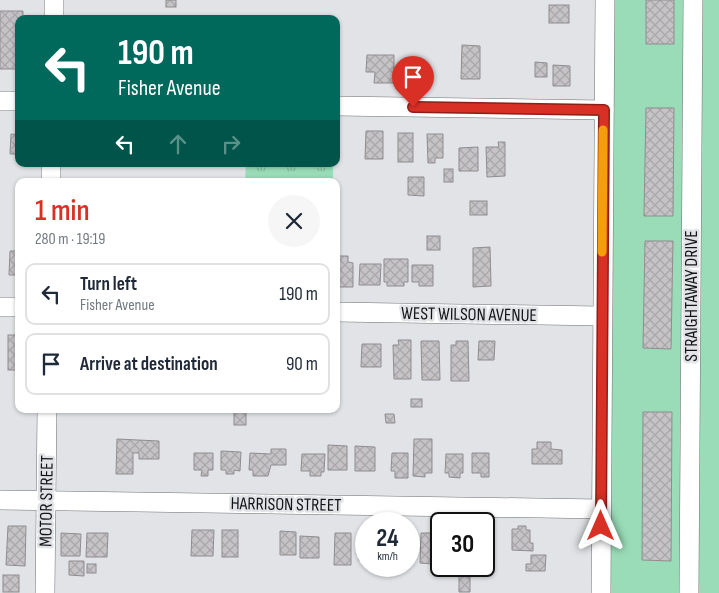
<!DOCTYPE html>
<html lang="en">
<head>
<meta charset="utf-8">
<style>
  :root { --surface:#fff; --page:#f6f6f7; --text:#1f2937; --muted:#747a83; --line:#e0e1e3; --accent:#d93025 }
  body { margin:0; font-family:"Sofia Sans Condensed",sans-serif; background:var(--page); color:var(--text); height:100vh; display:flex; flex-direction:column; font-size:19px; white-space:nowrap }
  * { box-sizing:border-box; margin:0 }
  p { font-size:16px; color:var(--muted) }
  .icon { flex:none; width:28px; height:28px; fill:none; stroke:currentColor; stroke-width:2; stroke-linecap:round; stroke-linejoin:round }
  .map { position:relative; flex:1; overflow:hidden }
  .details { position:absolute; left:15px; top:178px; width:325px; height:235px; display:flex; flex-direction:column; background:var(--surface); border-radius:10px; box-shadow:0 1px 4px #0004 }
  .details>* { flex:none }
  .guide { position:absolute; left:15px; top:15px; width:325px; height:152px; border-radius:10px; box-shadow:0 1px 4px #0004; background:#00695c; color:#fff; overflow:hidden }
  .speed { position:absolute; left:355px; top:512px; display:flex; gap:10px; font-size:25px; font-weight:700; text-align:center }
  .speed>* { display:grid; place-content:center; width:65px; height:65px; border-radius:50%; background:var(--surface); box-shadow:0 1px 4px #0004; line-height:1 }
  .speed small { font-size:12px; font-weight:400 }
  .speed .limit { border:2px solid #111; border-radius:8px; background:#fff; color:#111 }
  .pin { position:absolute; display:grid; place-items:center; width:42px; height:42px; color:#fff; margin:-51px -21px; border-radius:50% 50% 50% 0; rotate:-45deg; box-shadow:0 0 5px #0007 }
  .pin .icon { rotate:45deg }
  .me { position:absolute; width:55px; margin:-28px; rotate:0deg; stroke-linejoin:round; filter:drop-shadow(0 0 4px #0008) }
  .turn { display:flex; align-items:center; gap:18px; height:105px; padding:0 20px; font-size:22px }
  .turn .icon { width:65px; height:65px; stroke-width:2.5 }
  .turn b { display:block; font-size:35px; line-height:42px }
  .lanes { display:flex; align-items:center; height:48px; padding:0 20px; background:#0003; justify-content:center; gap:25px; direction:ltr }
  .lanes .off { opacity:.35 }
  .round { display:grid; place-items:center; flex:none; width:52px; height:52px; border-radius:26px; background:var(--page) }
  .summary { display:flex; align-items:center; justify-content:space-between; height:85px; padding:0 20px }
  h1 { font-size:30px; font-weight:600; line-height:38px; color:var(--accent) }
  ul { padding:0; list-style:none }
  li { display:flex; align-items:center; gap:15px; height:62px; margin:0 10px 8px; padding:0 10px; border:2px solid var(--line); border-radius:10px }
  li div { flex:1 }
  li b { display:block; font-size:19px }
  li em { font-style:normal }
  .map>svg:first-child { display:block }
</style>
</head>
<body>
<div class="map">
<svg width="719" height="593" viewBox="0 0 719 593">
  <defs>
    <pattern id="grass-tufts" width="24" height="20" patternUnits="userSpaceOnUse" patternTransform="scale(1.25)"><rect width="24" height="20" fill="#9adcb8"/><path d="M3 7l-1-3M5 7V3M7 7l1-3M15 17l-1-3M17 17v-4M19 17l1-3" fill="none" stroke="#84bc9d"/></pattern>
    <pattern id="building-cross-hatch" width="8" height="8" patternUnits="userSpaceOnUse" patternTransform="scale(1.25)"><rect width="8" height="8" fill="#c6c3c6"/><path d="M0 0l8 8M0 8l8-8" fill="none" stroke="#a9a7a9"/></pattern>
  </defs>
  <rect width="100%" height="100%" fill="#e1e3e6"/>
  <polygon fill="url(#grass-tufts)" points="246,164 333,164 333,181 245,181"/>
  <polygon fill="#9adcb8" points="613,0 719,0 719,593 609,593"/>
  <g fill="url(#building-cross-hatch)" stroke="#8f8d8f">
    <rect x="166" y="0" width="10" height="7"/>
    <rect x="646" y="0" width="28" height="44"/>
    <rect x="549" y="5" width="20" height="18"/>
    <polygon points="0,11 23,11 23,19 19,19 19,69 0,69"/>
    <polygon points="462,45 480,46 480,79 461,79"/>
    <polygon points="367,55 394,55 394,83 374,83 375,72 366,72"/>
    <polygon points="535,62 547,63 547,77 535,77"/>
    <polygon points="553,65 570,66 570,86 553,86"/>
    <polygon points="646,108 674,108 673,216 644,216"/>
    <polygon points="366,131 383,131 383,159 365,159"/>
    <rect x="398" y="133" width="15" height="29"/>
    <polygon points="11,134 19,135 19,154 10,154"/>
    <polygon points="427,134 443,134 443,158 435,158 435,163 428,163"/>
    <polygon points="498,142 505,142 505,176 487,177 486,147 499,147"/>
    <polygon points="478,147 478,171 459,171 459,148"/>
    <rect x="444" y="169" width="9" height="13"/>
    <polygon points="408,177 424,177 424,196 408,195"/>
    <rect x="470" y="201" width="17" height="14"/>
    <rect x="427" y="236" width="13" height="14"/>
    <polygon points="645,241 673,241 671,349 643,348"/>
    <polygon points="490,247 491,286 473,287 473,248"/>
    <polygon points="10,251 19,251 19,275 9,275"/>
    <polygon points="336,256 348,256 348,262 353,263 353,287 336,287"/>
    <polygon points="384,259 408,259 408,282 404,282 404,286 387,286 387,282 384,282"/>
    <polygon points="360,264 381,264 380,285 359,285"/>
    <polygon points="412,265 433,265 433,286 419,286 419,282 412,282"/>
    <rect x="8" y="335" width="11" height="35"/>
    <polygon points="398,340 411,340 411,379 394,379 393,345 399,345"/>
    <polygon points="421,341 439,341 440,380 422,380"/>
    <polygon points="456,341 468,341 469,381 451,381 451,345 456,345"/>
    <polygon points="479,341 495,341 494,360 478,360"/>
    <polygon points="362,344 381,344 381,367 361,367"/>
    <rect x="411" y="399" width="11" height="8"/>
    <rect x="234" y="410" width="12" height="15"/>
    <polygon points="643,412 672,412 671,561 642,560"/>
    <polygon points="385,414 394,414 395,423 386,423"/>
    <polygon points="117,439 159,441 159,459 139,459 139,453 133,453 133,474 116,474"/>
    <polygon points="414,439 432,439 432,473 425,473 425,477 413,476"/>
    <polygon points="537,442 551,442 551,449 562,450 562,464 532,464 532,449 537,449"/>
    <polygon points="328,445 347,446 347,470 328,470"/>
    <polygon points="355,446 375,447 375,471 355,471"/>
    <polygon points="271,449 286,449 286,465 271,465 268,476 253,476 253,470 249,470 250,453 271,454"/>
    <polygon points="221,451 241,452 240,471 234,470 234,474 226,474 226,470 221,470"/>
    <polygon points="194,453 213,453 213,470 208,470 208,476 201,476 202,470 194,470"/>
    <polygon points="392,453 408,453 408,478 395,478 395,471 391,471"/>
    <polygon points="472,453 489,453 489,477 481,477 481,473 472,473"/>
    <polygon points="302,454 325,454 324,472 321,472 321,476 310,476 310,471 301,471"/>
    <polygon points="446,454 463,454 463,473 460,473 460,478 449,477 449,473 445,473"/>
    <polygon points="8,526 26,526 25,566 6,565"/>
    <polygon points="518,526 526,526 526,530 530,530 530,543 533,543 533,551 512,550 512,529 518,529"/>
    <polygon points="192,530 214,530 213,556 191,556"/>
    <rect x="222" y="530" width="16" height="27"/>
    <polygon points="280,531 296,532 296,555 280,555"/>
    <polygon points="61,533 81,534 80,556 61,556"/>
    <polygon points="87,533 108,533 107,557 86,557"/>
    <polygon points="335,533 351,533 351,565 334,565"/>
    <polygon points="421,533 436,533 436,556 432,556 432,564 420,563"/>
    <polygon points="300,536 319,537 319,558 300,558"/>
    <rect x="359" y="538" width="7" height="22"/>
    <polygon points="531,555 546,555 545,571 526,571 526,564 531,564"/>
    <polygon points="69,561 84,561 84,576 69,575"/>
    <rect x="87" y="564" width="9" height="9"/>
    <rect x="3" y="575" width="16" height="17"/>
    <polygon points="459,576 470,577 470,592 459,592"/>
  </g>
  <g fill="none" stroke-linecap="round" stroke-linejoin="round">
    <defs>
      <g id="minor">
        <polyline points="54,19 54,0"/>
        <polyline points="0,101 19,101"/>
        <polyline points="336,106 604,110"/>
        <polyline points="51,181 51,164"/>
        <polyline points="0,307 19,307"/>
        <polyline points="336,312 601,316"/>
        <polyline points="0,500 601,509"/>
        <polyline points="45,593 47,409"/>
        <polyline points="601,593 605,0"/>
        <polyline points="689,593 693,0"/>
      </g>
    </defs>
    <use href="#minor" stroke="#6d6f72" stroke-width="20"/>
    <use href="#minor" stroke="#fff" stroke-width="19"/>
  </g>
  <g fill="none" stroke-linecap="round" stroke-linejoin="round">
    <defs>
      <polyline id="route" points="413,107 604,110 601,526"/>
    </defs>
    <use href="#route" stroke="#8d1f18" stroke-width="12"/>
    <use href="#route" stroke="#d93025" stroke-width="9"/>
    <polyline stroke="#f59e0b" stroke-width="9" points="602,252 603,130"/>
  </g>
  <g text-anchor="middle" stroke-width="5" stroke-linejoin="round" paint-order="stroke">
    <g font-size="18" fill="#131314" stroke="#e1e3e6">
      <text transform="translate(691 296) rotate(-90)" y="6">STRAIGHTAWAY DRIVE</text>
      <text transform="translate(469 314) rotate(1)" y="6">WEST WILSON AVENUE</text>
      <text transform="translate(46 501) rotate(-89)" y="6">MOTOR STREET</text>
      <text transform="translate(286 504) rotate(1)" y="6">HARRISON STREET</text>
    </g>
  </g>
</svg>
<div class="speed"><div>24<small>km/h</small></div><div class="limit">30</div></div>
<div class="pin" style="left:413px;top:107px;background:#d93025"><svg class="icon" aria-label="arrive" viewBox="0 0 24 24"><path d="M6 21V4h12l-3 4 3 4H6"/></svg></div>
<svg class="me" style="left:601px;top:526px" viewBox="-20 -20 40 40"><path d="M0-17L14 15 0 8-14 15z" fill="#d93025" stroke="#fff" stroke-width="4"/></svg>
<div class="guide">
<div class="turn"><svg class="icon" aria-label="left" viewBox="0 0 24 24"><path d="M17 20v-9H6M10 6l-5 5 5 5"/></svg><div><b>190 m</b>Fisher Avenue</div></div>
<div class="lanes"><svg class="icon" aria-label="left" viewBox="0 0 24 24"><path d="M17 20v-9H6M10 6l-5 5 5 5"/></svg><svg class="icon off" aria-label="ahead" viewBox="0 0 24 24"><path d="M12 20V5M6 11l6-6 6 6"/></svg><svg class="icon off" aria-label="right" viewBox="0 0 24 24"><path d="M7 20v-9h11M14 6l5 5-5 5"/></svg></div>
</div>
<section class="details">
<div class="summary"><div><h1>1 min</h1><p>280 m · 19:19</p></div><a class="round"><svg class="icon" aria-label="close" viewBox="0 0 24 24"><path d="M6 6l12 12M18 6L6 18"/></svg></a></div>
<ul>
<li><svg class="icon" aria-label="left" viewBox="0 0 24 24"><path d="M17 20v-9H6M10 6l-5 5 5 5"/></svg><div><b>Turn left</b><p>Fisher Avenue</p></div><em>190 m</em></li>
<li><svg class="icon" aria-label="arrive" viewBox="0 0 24 24"><path d="M6 21V4h12l-3 4 3 4H6"/></svg><div><b>Arrive at destination</b></div><em>90 m</em></li>
</ul>
</section>
</div>
</body>
</html>
